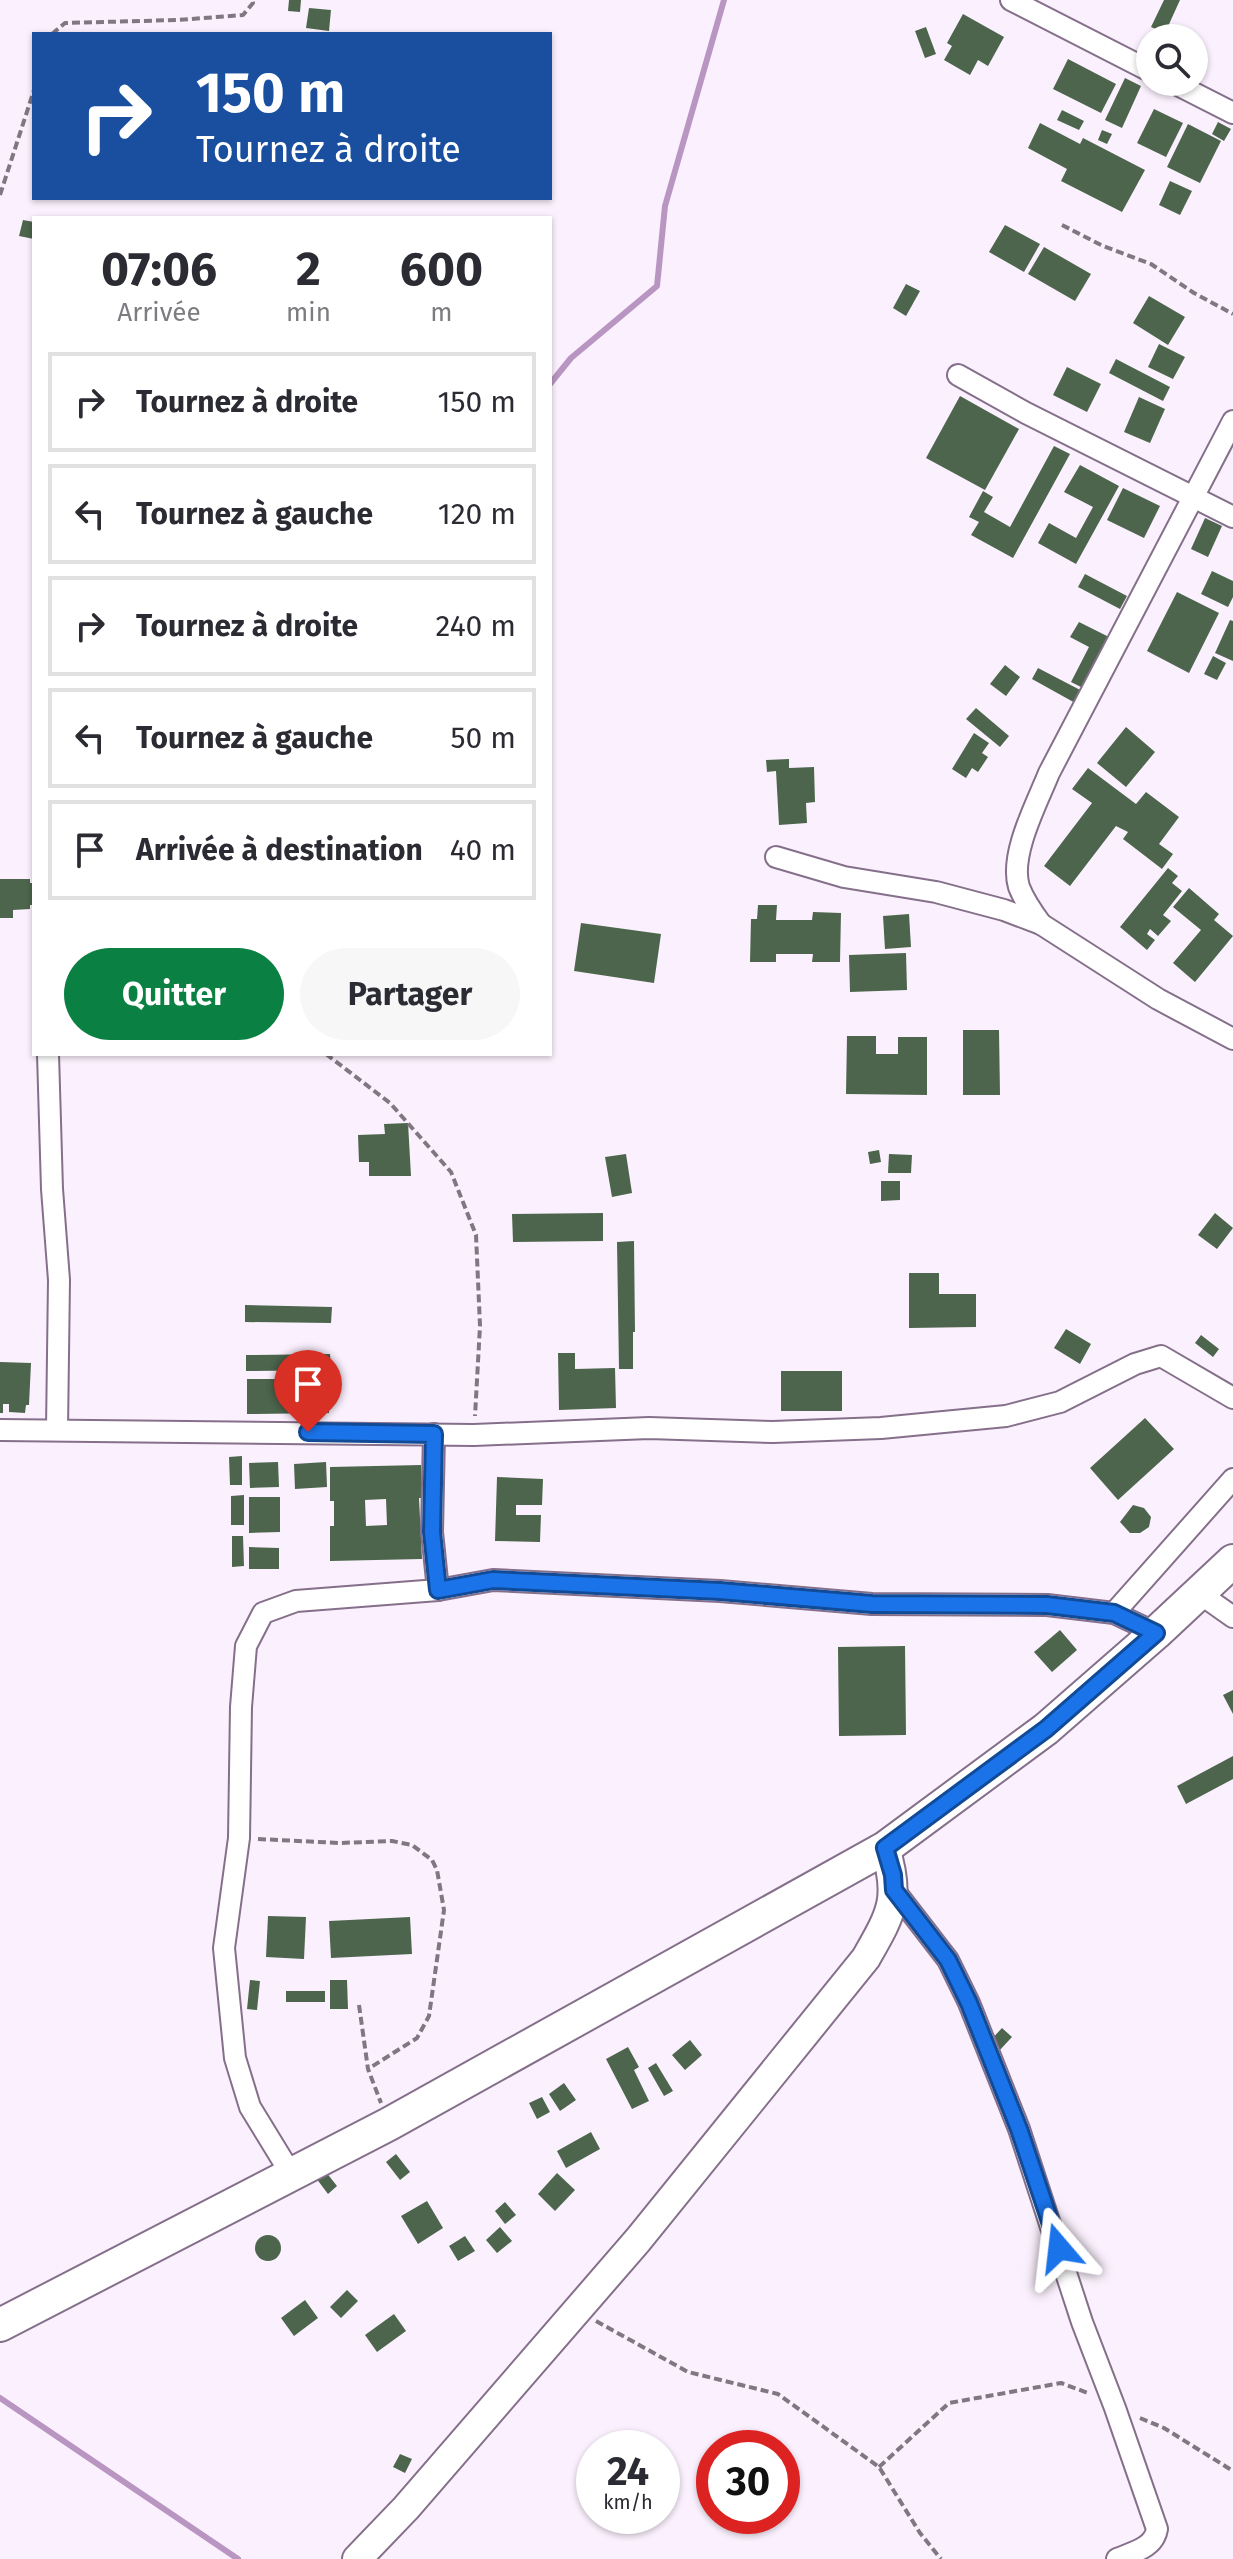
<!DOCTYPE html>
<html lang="fr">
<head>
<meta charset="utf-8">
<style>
  :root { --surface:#fff; --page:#f7f7f7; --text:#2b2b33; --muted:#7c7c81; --line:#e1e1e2; --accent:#0b8043 }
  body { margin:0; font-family:"Fira Sans",sans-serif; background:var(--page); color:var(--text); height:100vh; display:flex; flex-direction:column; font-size:30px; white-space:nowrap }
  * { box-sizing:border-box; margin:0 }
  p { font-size:26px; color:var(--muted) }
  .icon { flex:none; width:44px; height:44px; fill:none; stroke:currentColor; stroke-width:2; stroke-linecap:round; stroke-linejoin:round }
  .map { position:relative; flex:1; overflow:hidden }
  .details { position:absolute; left:32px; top:216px; width:520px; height:840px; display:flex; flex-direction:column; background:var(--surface); border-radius:0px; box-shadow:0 2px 6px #0004 }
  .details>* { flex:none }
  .banner { position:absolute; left:32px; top:32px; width:520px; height:168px; border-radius:0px; box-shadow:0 2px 6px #0004; background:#1a4fa0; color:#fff; overflow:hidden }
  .controls { position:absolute; left:1136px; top:24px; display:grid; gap:16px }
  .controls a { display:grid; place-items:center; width:72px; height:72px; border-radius:50%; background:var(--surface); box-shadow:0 2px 6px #0004; font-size:40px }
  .speed { position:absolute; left:576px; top:2430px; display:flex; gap:16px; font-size:40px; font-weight:700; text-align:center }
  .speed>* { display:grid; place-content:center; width:104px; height:104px; border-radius:50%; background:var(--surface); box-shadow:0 2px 6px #0004; line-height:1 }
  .speed small { font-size:20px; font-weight:400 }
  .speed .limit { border:12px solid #d22; background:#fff; color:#111 }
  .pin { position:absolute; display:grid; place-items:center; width:68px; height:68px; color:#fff; margin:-82px -34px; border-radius:50% 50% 50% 0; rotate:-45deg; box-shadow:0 0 8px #0007 }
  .pin .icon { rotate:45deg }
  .me { position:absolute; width:88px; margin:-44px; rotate:343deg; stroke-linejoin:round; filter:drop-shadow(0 0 6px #0008) }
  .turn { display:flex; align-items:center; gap:28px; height:168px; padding:0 32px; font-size:36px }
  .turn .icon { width:104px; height:104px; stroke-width:2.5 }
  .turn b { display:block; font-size:56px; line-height:68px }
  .eta { display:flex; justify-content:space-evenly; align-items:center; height:136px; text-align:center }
  .eta b { font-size:48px; font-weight:700; line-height:56px }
  .primary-button { display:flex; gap:16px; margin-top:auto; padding:16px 32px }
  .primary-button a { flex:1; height:92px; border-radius:48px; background:var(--accent); color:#fff; font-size:32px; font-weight:700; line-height:92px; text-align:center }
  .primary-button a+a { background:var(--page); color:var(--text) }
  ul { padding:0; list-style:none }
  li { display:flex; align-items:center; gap:24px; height:100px; margin:0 16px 12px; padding:0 16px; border:4px solid var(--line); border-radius:0px }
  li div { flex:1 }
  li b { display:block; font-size:30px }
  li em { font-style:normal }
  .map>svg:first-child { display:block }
</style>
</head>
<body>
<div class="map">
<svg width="1233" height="2559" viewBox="0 0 1233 2559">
  <rect width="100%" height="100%" fill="#fbf1fe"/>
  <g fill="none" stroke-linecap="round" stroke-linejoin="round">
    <g stroke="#b995c2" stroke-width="6">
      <polyline points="550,384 571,358 657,286 665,206 724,0"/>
      <polyline points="0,2398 238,2559"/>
    </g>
  </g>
  <g fill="#4d654c" fill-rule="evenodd">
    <polygon points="289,0 301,0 300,12 288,11"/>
    <polygon points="1164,0 1180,0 1165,33 1151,27"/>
    <polygon points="309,8 331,10 329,31 306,28"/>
    <polygon points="963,14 1004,37 988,66 978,60 970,75 944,60 952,46 947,43"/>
    <polygon points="926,27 936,54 925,58 915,31"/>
    <polygon points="1068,59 1116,84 1101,113 1053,89"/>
    <polygon points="1125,78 1141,86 1122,128 1105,120"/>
    <polygon points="1154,109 1183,123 1166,157 1137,143"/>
    <polygon points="1062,110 1084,121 1079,130 1057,120"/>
    <polygon points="1218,122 1231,129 1224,141 1212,134"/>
    <polygon points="1040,123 1080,144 1083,138 1145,170 1122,212 1061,181 1067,169 1028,148"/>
    <polygon points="1188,124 1221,141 1200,183 1167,167"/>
    <polygon points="1102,130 1112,134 1107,144 1098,140"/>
    <polygon points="1170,181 1192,191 1180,215 1159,205"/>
    <polygon points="23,220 34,222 34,239 19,236"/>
    <polygon points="1005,225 1040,244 1024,272 989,252"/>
    <polygon points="1044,247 1091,274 1075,301 1028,274"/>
    <polygon points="906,284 920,291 906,316 893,308"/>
    <polygon points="1149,296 1185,317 1168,345 1133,323"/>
    <polygon points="1159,344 1185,357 1173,379 1148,367"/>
    <polygon points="1116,359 1170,387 1163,401 1109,373"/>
    <polygon points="1067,367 1101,384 1087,412 1053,395"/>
    <polygon points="960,396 1019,429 985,490 926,458"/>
    <polygon points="1139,397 1165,409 1150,443 1124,432"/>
    <polygon points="1054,446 1070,454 1013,558 971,535 979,522 969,517 983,491 993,497 984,512 1010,527"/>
    <polygon points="1080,465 1119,486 1076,564 1038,543 1049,523 1076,538 1093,507 1064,492"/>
    <polygon points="1123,488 1160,506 1144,538 1107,520"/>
    <polygon points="1205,518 1222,526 1208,557 1191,549"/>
    <polygon points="1212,571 1233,581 1233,597 1228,607 1201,594"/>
    <polygon points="1085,574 1127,596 1120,609 1078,587"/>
    <polygon points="1177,592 1219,613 1189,673 1147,651"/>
    <polygon points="1230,620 1233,621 1233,661 1215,653"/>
    <polygon points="1079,622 1113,639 1087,690 1071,682 1089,647 1070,637"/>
    <polygon points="1213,656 1226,663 1217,680 1204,674"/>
    <polygon points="1005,665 1020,677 1006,696 990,684"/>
    <polygon points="1038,668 1084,692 1077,704 1032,679"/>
    <polygon points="976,708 1009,736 1000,747 966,719"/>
    <polygon points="1126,727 1155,752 1126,787 1097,763"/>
    <polygon points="974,733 989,743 982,753 988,757 978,772 972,768 966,778 952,769"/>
    <polygon points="789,759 789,768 814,767 815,802 806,803 807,823 779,825 776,771 767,772 766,760"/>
    <polygon points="1088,768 1136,804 1146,792 1179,817 1159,844 1173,854 1162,869 1123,839 1128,832 1116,826 1070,886 1044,866 1092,803 1072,789"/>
    <polygon points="1168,868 1178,876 1172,883 1182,891 1163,915 1171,921 1158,936 1150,929 1147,934 1155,940 1147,950 1120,927"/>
    <polygon points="0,879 30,879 30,883 34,883 34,905 30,905 30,909 13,910 13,918 0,918"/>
    <polygon points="1189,888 1219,914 1214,920 1233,936 1195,982 1173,963 1201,930 1173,907"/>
    <polygon points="758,905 777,905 776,920 812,920 813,912 841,913 840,962 812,962 813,954 776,954 776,962 750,962 751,919 757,919"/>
    <polygon points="909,914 911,947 885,949 883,916"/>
    <polygon points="581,923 661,934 654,983 574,971"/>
    <polygon points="906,953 907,990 850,992 849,955"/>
    <polygon points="963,1030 999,1030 1000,1095 963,1095"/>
    <polygon points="847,1036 876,1036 876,1054 898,1054 898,1037 927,1037 927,1095 846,1094"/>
    <polygon points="408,1123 411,1176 369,1176 369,1162 359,1162 358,1135 385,1134 384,1124"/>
    <polygon points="879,1150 881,1162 870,1164 868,1152"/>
    <polygon points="626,1154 632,1193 612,1197 605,1157"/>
    <polygon points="889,1154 912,1155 911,1173 888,1173"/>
    <polygon points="881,1181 900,1181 900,1200 881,1201"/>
    <polygon points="603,1213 603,1241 513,1242 512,1214"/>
    <polygon points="1215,1213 1233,1228 1217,1249 1198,1235"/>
    <polygon points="634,1241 635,1332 633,1332 633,1369 619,1369 617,1242"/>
    <polygon points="909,1273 939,1273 939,1294 976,1294 976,1327 909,1328"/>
    <polygon points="245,1305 332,1307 331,1323 245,1322"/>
    <polygon points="1066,1329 1091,1344 1080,1364 1054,1348"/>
    <polygon points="1201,1335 1219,1349 1213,1357 1195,1343"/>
    <polygon points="558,1353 575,1353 575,1369 615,1368 616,1408 559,1410"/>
    <polygon points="330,1354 331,1370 246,1371 246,1355"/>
    <polygon points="0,1362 31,1363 29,1405 26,1405 25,1413 9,1412 9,1404 3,1404 3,1413 0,1413"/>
    <rect x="781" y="1371" width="61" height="40"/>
    <polygon points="247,1379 329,1379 329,1413 247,1414"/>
    <polygon points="1145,1418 1174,1449 1118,1500 1090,1468"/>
    <polygon points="242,1456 242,1485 230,1485 229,1457"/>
    <polygon points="278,1462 279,1487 250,1488 249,1463"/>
    <polygon points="326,1462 327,1487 295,1489 294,1464"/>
    <path d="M421,1465l1,33h-3l3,61 -92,2v-35h4v-25h-4v-34zM386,1499l1,26 -21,1 -1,-26z"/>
    <polygon points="497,1477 543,1479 542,1505 516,1505 516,1515 541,1515 540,1542 495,1541"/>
    <polygon points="244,1495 244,1525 231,1525 231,1496"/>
    <polygon points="249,1497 280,1497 280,1532 249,1533"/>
    <polygon points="1133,1505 1144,1508 1151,1517 1149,1527 1140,1533 1130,1533 1120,1522"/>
    <polygon points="232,1536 243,1536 244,1566 232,1567"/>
    <polygon points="249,1547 279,1548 279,1569 249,1569"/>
    <polygon points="1060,1630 1077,1650 1052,1672 1034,1652"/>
    <polygon points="905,1646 906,1735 839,1736 838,1647"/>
    <polygon points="1233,1690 1233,1714 1223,1695"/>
    <polygon points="1233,1756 1233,1779 1186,1804 1177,1786"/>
    <polygon points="268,1916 306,1917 304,1959 266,1957"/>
    <polygon points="410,1917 412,1954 331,1958 329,1921"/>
    <polygon points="250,1980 260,1981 257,2010 247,2009"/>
    <polygon points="330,1980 347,1980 348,2009 330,2009"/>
    <rect x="286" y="1991" width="39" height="11"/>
    <polygon points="1002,2028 1012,2037 998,2052 988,2043"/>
    <polygon points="690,2040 702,2055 685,2070 672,2055"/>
    <polygon points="628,2047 639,2067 634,2070 649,2101 632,2109 606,2059"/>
    <polygon points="656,2063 673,2091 664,2096 648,2068"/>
    <polygon points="564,2083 576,2100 560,2111 549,2094"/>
    <polygon points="542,2097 550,2112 537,2119 529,2103"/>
    <polygon points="591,2132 600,2149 566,2168 557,2151"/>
    <polygon points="396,2154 410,2172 400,2180 386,2162"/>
    <polygon points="322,2167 337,2186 328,2194 313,2174"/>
    <polygon points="557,2173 575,2190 555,2211 538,2194"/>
    <polygon points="427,2201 443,2228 418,2244 401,2216"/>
    <polygon points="505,2202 516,2215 505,2224 495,2211"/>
    <polygon points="500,2227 512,2241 497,2253 486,2240"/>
    <circle cx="268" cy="2248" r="13"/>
    <polygon points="465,2236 475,2251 458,2261 449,2246"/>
    <polygon points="347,2290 358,2301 341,2318 330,2307"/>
    <polygon points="305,2300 318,2318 294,2336 281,2318"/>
    <polygon points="394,2314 406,2331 377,2352 365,2335"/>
    <polygon points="733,2433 739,2441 731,2448 724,2448 720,2444"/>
    <polygon points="400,2454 412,2459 405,2473 393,2467"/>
  </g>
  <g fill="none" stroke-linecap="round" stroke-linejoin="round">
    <defs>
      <g id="street">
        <polyline points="1011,0 1150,71"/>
        <polyline points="1172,82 1233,113"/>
        <polyline points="958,375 1026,413 1233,517"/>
        <polyline points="776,857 844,877 936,892 1004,910 1041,924 1158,999 1233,1039"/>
        <path d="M1041,924c-8,-11 -17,-24 -22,-37 -10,-32 18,-84 30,-114l184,-352"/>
        <polyline points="48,1054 52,1189 59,1280 57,1429"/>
        <polyline points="0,1430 474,1435 649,1428 773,1432 881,1428 1006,1416 1060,1402 1135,1364 1161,1356 1233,1398"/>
        <polyline points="434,1434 432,1532 438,1590"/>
        <polyline points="1199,1593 1233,1617"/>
        <polyline points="1114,1613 1233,1479"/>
        <path d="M894,1890l54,70 21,43 50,126 63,193 33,86 42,121c-3,19 -24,23 -40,30"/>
        <polyline points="291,2174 250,2107 235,2058 224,1948 239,1838 241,1707 246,1646 263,1613 296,1601 438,1590 493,1580 720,1591 872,1604 1047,1605 1114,1613 1156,1633"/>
      </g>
      <path id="secondary" d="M357,2559l49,-51 232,-268 228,-282c25,-44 35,-59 19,-110"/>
      <polyline id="primary" points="0,2325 389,2124 885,1848 1046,1729 1156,1633 1233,1561"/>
    </defs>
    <use href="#street" stroke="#856f8a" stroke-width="24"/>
    <use href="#secondary" stroke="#856f8a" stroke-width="32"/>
    <use href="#primary" stroke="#856f8a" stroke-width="36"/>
    <g stroke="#807782" stroke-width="4" stroke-dasharray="8 4" stroke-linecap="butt">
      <polyline points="52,34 65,23 178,20 243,15 253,3 252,0"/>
      <polyline points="0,195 34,90"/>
      <polyline points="1062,225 1103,246 1151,264 1194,293 1233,314"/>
      <polyline points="326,1054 390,1103 451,1172 476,1235 480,1326 475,1416"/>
      <polyline points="258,1839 340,1843 392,1841 412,1845 432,1860 437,1870 444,1910 429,2016 417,2038 368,2069"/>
      <polyline points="359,2005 368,2069 381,2103"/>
      <polyline points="596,2321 688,2372 778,2394 879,2467 920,2533 941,2559"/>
      <polyline points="1140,2418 1164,2428 1233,2471"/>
      <polyline points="879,2467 949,2403 1061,2383 1088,2393"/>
    </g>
    <use href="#street" stroke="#fff" stroke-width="20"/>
    <use href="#secondary" stroke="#fff" stroke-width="28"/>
    <use href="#primary" stroke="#fff" stroke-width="32"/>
  </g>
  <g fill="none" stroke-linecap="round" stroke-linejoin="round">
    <defs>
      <polyline id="route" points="308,1432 434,1434 432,1532 438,1590 493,1580 720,1591 872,1604 1047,1605 1114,1613 1156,1633 1046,1729 885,1848 893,1875 894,1890 948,1960 969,2003 1019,2129 1059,2248"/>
    </defs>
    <use href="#route" stroke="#114b97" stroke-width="20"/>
    <use href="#route" stroke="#1a73e8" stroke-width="14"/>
  </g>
</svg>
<div class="controls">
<a><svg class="icon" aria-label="search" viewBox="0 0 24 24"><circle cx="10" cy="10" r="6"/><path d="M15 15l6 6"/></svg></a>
</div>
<div class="speed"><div>24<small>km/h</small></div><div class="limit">30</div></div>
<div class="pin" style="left:308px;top:1432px;background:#d93025"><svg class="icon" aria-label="arrive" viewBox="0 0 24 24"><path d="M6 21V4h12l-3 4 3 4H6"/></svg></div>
<svg class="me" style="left:1059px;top:2248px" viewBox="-20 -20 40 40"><path d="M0-17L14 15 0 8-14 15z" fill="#1a73e8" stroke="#fff" stroke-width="4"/></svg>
<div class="banner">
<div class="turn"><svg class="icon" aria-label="right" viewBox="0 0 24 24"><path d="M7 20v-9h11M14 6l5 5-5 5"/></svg><div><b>150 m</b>Tournez à droite</div></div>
</div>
<section class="details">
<div class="eta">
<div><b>07:06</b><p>Arrivée</p></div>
<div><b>2</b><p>min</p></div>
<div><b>600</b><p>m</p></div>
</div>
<ul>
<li><svg class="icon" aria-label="right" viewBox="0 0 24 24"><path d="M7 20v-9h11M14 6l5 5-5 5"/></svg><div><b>Tournez à droite</b></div><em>150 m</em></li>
<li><svg class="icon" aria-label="left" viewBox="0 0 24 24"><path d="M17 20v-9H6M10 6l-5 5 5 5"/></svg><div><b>Tournez à gauche</b></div><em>120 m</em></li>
<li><svg class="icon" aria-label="right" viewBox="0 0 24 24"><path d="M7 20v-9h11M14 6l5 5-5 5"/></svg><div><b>Tournez à droite</b></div><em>240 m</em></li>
<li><svg class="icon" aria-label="left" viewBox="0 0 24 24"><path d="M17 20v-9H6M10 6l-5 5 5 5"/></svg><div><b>Tournez à gauche</b></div><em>50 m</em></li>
<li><svg class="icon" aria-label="arrive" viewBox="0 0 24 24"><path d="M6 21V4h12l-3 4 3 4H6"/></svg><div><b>Arrivée à destination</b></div><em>40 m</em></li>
</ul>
<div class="primary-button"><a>Quitter</a><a>Partager</a></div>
</section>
</div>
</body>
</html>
